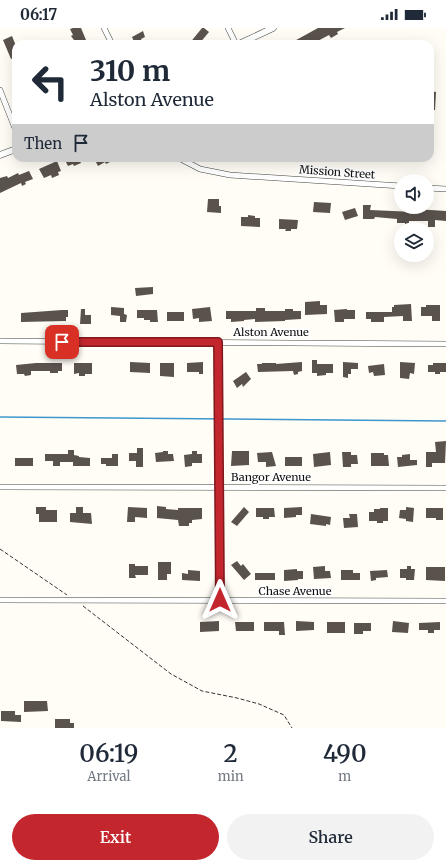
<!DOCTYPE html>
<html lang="en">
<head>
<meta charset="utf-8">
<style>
  :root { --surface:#fff; --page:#f2f2f3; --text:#1f2937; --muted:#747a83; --accent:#c4262e }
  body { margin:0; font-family:Merriweather,serif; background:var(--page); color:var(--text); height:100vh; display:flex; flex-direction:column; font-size:15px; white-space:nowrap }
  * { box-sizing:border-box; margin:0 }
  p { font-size:13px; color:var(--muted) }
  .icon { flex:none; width:22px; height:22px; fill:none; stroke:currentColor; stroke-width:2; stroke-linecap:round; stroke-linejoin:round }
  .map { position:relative; height:700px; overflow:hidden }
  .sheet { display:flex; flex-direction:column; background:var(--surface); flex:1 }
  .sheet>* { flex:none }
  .guide { position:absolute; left:12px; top:12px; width:422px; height:122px; border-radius:12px; box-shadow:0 4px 16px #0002; background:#fff; color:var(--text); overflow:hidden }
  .buttons { position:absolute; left:394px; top:146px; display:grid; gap:8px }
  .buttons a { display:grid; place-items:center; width:40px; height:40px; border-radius:50%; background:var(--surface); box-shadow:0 4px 16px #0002; font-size:20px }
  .pin { position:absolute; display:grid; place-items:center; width:34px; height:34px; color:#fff; margin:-17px; border-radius:8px; box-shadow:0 2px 6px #0006 }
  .me { position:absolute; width:44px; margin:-22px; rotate:0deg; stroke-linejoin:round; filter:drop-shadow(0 0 3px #0008) }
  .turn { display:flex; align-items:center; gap:14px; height:84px; padding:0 12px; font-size:18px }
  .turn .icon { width:52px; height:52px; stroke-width:2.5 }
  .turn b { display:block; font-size:28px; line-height:34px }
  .then { display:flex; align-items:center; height:38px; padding:0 12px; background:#0003; gap:8px; font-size:15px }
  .eta { display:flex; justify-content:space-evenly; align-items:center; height:68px; text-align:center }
  .eta b { font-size:24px; font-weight:600; line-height:28px }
  .primary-button { display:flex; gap:8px; margin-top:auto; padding:8px 12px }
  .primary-button a { flex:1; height:46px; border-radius:24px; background:var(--accent); color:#fff; font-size:16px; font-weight:600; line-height:46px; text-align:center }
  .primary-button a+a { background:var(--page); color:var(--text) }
  .status { display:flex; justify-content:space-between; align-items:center; height:28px; padding:0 20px; background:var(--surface); direction:ltr }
  .status svg { height:11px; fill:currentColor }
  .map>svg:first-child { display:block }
</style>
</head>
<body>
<div class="status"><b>06:17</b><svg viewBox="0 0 49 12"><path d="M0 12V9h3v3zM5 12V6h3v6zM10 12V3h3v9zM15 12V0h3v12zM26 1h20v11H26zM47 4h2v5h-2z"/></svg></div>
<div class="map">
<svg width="446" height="700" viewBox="0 0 446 700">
  <rect width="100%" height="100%" fill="#fffdf5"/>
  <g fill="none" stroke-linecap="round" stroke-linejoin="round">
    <polyline stroke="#3f96cf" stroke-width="1.5" points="0,389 446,393"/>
  </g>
  <g fill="#5a524d">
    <polygon points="73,0 81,0 86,12 77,16 71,8 73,7 70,1"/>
    <polygon points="202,0 204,0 209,4 199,16 189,16"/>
    <polygon points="318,0 345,0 337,4 338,6 331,10 329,7 312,16 311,13 305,16 289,16"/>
    <polygon points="143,3 145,9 141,11 143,16 135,16 132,9"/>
    <polygon points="12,8 16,18 16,23 14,24 16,29 11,31 3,12"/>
    <polygon points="430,63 436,64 435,82 430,82"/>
    <polygon points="64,130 86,130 80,133 81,135 74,138 73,136 68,138"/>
    <polygon points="94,130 118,130 106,136 105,134 98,138"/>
    <polygon points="57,133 61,143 58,144 59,147 52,150 51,147 44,150 39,141"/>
    <polygon points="29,143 33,151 25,154 26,156 22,158 21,155 0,165 0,150 7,148 8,150 18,145 19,147"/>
    <polygon points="208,171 219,171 219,178 221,178 221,185 207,184"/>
    <polygon points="314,174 331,175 330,185 313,184"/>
    <polygon points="363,177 371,177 370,182 415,184 415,181 446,183 446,193 435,192 435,199 428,199 428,193 409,193 409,198 405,197 405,195 397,195 397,191 375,189 374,191 363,191"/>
    <polygon points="355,180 358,188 345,192 342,184"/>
    <polygon points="248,187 255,188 255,190 260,190 260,199 241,198 241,189 248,189"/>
    <polygon points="279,191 298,192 297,201 291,201 291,203 285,203 286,201 279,201"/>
    <polygon points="153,259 153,266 136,268 135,260"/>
    <polygon points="320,273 320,277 327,277 327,286 305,287 305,274"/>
    <polygon points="411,276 412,293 403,293 403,288 384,289 384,294 371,294 371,291 366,291 366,284 392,284 392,279 394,279 394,277"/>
    <polygon points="426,277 440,277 440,293 432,293 432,288 421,288 421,279 426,279"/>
    <polygon points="111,279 124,280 124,286 127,287 126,294 120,294 120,288 111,287"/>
    <polygon points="210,279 212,293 199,294 199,290 193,291 192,281"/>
    <polygon points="256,280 265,280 265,283 285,283 285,281 293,281 293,283 301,283 301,291 285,292 285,293 255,294 255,291 244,292 244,293 231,294 231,291 226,291 226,283 256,283"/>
    <polygon points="81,281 85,281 85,287 91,287 91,296 80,296"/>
    <polygon points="347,281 347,282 355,282 355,291 344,291 344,294 335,294 334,282"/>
    <polygon points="62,282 68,282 68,289 66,289 66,293 21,294 21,285"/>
    <polygon points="137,282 157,282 158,294 150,294 150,292 144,292 144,290 137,290"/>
    <rect x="167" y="284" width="17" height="9"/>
    <polygon points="312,332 317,332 317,336 333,336 333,345 326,345 326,347 317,348 317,345 312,345"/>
    <polygon points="130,334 150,335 150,345 130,344"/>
    <polygon points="203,334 203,346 199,346 199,344 187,344 187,335"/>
    <polygon points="302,334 302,343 298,344 298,346 294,347 293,343 258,344 257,336 262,336 262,335 276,335 276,336"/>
    <polygon points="343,334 358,335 358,341 351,341 351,346 348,346 348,350 343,349"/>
    <polygon points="400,334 415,335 414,346 410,345 409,351 400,350"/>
    <polygon points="36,335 62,335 62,343 58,343 58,345 50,345 50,343 31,343 31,347 25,348 24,346 17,346 16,337"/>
    <polygon points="74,335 92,335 92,346 85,346 85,348 79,348 79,345 74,346"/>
    <polygon points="160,335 174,335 174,349 160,348"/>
    <polygon points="433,335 446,335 446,344 440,344 440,346 435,346 435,344 428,344 428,337 433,337"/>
    <polygon points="384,336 385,347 374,348 373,344 369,345 368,338"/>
    <polygon points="246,344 251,351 243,359 242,356 237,360 233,353"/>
    <polygon points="446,413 445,435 432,435 432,439 426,439 426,424 436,424 435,414"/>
    <polygon points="137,420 143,420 143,439 136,439 136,433 129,433 129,425 137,425"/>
    <polygon points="68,422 74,422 74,427 79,428 79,429 90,430 90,438 73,438 73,434 60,434 60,438 53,438 53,433 45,433 45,426 68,426"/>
    <polygon points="163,423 168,423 168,426 173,426 174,433 156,434 155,425 163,424"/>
    <polygon points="192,423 197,423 197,426 202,426 202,435 192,435 192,438 185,439 184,427 192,426"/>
    <polygon points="232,423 249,423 249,437 231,438"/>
    <polygon points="272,424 276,438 266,439 266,434 258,434 257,425"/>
    <polygon points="330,424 331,437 314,439 313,426"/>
    <polygon points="342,424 351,424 351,427 357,427 358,436 351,436 351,439 343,439"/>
    <polygon points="371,425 384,425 384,427 388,427 389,438 371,438"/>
    <polygon points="112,426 118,426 118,438 106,438 106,436 101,436 101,430 112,430"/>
    <polygon points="410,426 410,432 417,432 417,437 398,439 397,429 402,429 402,427"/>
    <rect x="285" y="429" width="17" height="9"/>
    <rect x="15" y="430" width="18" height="8"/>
    <polygon points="157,478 166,479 166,481 178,482 178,480 202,480 202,491 192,492 192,495 189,495 189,498 179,498 178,492 157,490"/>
    <polygon points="36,479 46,479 46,482 57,482 57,494 39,494 39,486 36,486"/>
    <polygon points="76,479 83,479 83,485 91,485 92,496 70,494 70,485 76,485"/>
    <polygon points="128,479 147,480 147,490 135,489 135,494 127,494"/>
    <polygon points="244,479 249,484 237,498 231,494"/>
    <polygon points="302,479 302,487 296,487 296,489 284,490 284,480"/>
    <polygon points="406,479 414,480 413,494 406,493 406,491 399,490 400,482 406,482"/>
    <polygon points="256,480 274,480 275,489 269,489 269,491 263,491 263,489 256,489"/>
    <polygon points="380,480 388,480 388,493 383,493 383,495 377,495 377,493 369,493 369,484 374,484 374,481 380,481"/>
    <polygon points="426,480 443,480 443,492 436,492 436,490 426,490"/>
    <polygon points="311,486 331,489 330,497 326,496 326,498 310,496"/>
    <polygon points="349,486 357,486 358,499 344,500 343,490 350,490"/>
    <polygon points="237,533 241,538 243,536 251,546 244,552 231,537"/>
    <polygon points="158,534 171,534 171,546 167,546 167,552 158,552"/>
    <polygon points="129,536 135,536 135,538 148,538 148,547 135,547 136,550 129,550"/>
    <polygon points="325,538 325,543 330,543 331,550 314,551 313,539"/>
    <polygon points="407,538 411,538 411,541 415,541 414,552 406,552 406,550 400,550 400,541 407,541"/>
    <polygon points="426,539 445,539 445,553 426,552"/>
    <polygon points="297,541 297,543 303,543 303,551 298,551 298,552 284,553 284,542"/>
    <polygon points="188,542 200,543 200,553 182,552 182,545 188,546"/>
    <polygon points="341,542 353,542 353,545 360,545 360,552 341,552"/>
    <polygon points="387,542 388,549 376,550 376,552 371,553 370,543"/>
    <rect x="255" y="545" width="20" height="7"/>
    <polygon points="219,593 219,603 200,604 200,594"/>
    <polygon points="296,593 314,594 314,602 296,603"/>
    <polygon points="393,593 409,595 408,605 392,604"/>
    <polygon points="235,594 254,594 254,603 236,603"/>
    <polygon points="264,594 284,594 285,607 279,607 279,603 264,603"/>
    <rect x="327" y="594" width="18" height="11"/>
    <polygon points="440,594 440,602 434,602 434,605 428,605 428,602 419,602 419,595"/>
    <polygon points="354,595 371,595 371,603 363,603 363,606 354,606"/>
    <polygon points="24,673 47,673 48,683 24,684"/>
    <polygon points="1,683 15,683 15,687 21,687 21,694 1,693"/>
    <polygon points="55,691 70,691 70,695 74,695 74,700 55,700"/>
  </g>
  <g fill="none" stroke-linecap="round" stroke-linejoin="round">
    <defs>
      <g id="minor">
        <polyline points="104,0 112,16"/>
        <polyline points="228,0 236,16"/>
        <polyline points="0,62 16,103"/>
        <polyline points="179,130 200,141 230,147 401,158"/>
        <polyline points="427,160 446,161"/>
        <polyline points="0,313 446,316"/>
        <polyline points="218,314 220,572"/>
        <polyline points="0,459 446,460"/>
        <polyline points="0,572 446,573"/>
      </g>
      <g id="tertiary">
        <polyline points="239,16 273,0"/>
        <polyline points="0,127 16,121"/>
      </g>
    </defs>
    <use href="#minor" stroke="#444" stroke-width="6"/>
    <use href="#tertiary" stroke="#444" stroke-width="7"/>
    <g stroke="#333" stroke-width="1" stroke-dasharray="4 2" stroke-linecap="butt">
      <polyline points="0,521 67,567"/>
      <polyline points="83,578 171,646 202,663 237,670 259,676 284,687 292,700"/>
    </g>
    <use href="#minor" stroke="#fff" stroke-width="5"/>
    <use href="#tertiary" stroke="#fff" stroke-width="6"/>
  </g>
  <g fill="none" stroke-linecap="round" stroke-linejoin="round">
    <defs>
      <polyline id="route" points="62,314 218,314 220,572"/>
    </defs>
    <use href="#route" stroke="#7f191e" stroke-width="10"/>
    <use href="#route" stroke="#c4262e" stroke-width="7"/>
  </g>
  <g text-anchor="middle" stroke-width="4" stroke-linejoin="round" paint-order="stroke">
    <g font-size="11" fill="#111" stroke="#fff">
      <text transform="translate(337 144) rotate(4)" y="4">Mission Street</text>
      <text x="271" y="308">Alston Avenue</text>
      <text x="271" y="453">Bangor Avenue</text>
      <text x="295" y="567">Chase Avenue</text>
    </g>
  </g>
</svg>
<div class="buttons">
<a><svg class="icon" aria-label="sound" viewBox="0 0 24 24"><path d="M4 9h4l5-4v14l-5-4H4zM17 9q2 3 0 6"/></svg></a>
<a><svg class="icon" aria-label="layers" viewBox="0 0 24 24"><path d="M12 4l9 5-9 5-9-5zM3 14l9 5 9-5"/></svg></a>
</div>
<div class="pin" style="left:62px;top:314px;background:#d93025"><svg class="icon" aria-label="arrive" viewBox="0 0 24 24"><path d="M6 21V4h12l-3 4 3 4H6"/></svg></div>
<svg class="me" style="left:220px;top:572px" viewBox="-20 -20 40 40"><path d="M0-17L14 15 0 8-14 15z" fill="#c4262e" stroke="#fff" stroke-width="4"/></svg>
<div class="guide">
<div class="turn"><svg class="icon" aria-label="left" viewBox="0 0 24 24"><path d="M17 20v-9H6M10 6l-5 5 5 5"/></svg><div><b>310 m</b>Alston Avenue</div></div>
<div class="then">Then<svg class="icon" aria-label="arrive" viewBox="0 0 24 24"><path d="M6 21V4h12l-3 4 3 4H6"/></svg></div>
</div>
</div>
<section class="sheet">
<div class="eta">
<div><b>06:19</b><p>Arrival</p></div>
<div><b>2</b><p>min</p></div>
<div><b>490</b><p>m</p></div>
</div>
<div class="primary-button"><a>Exit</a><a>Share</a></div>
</section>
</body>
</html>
